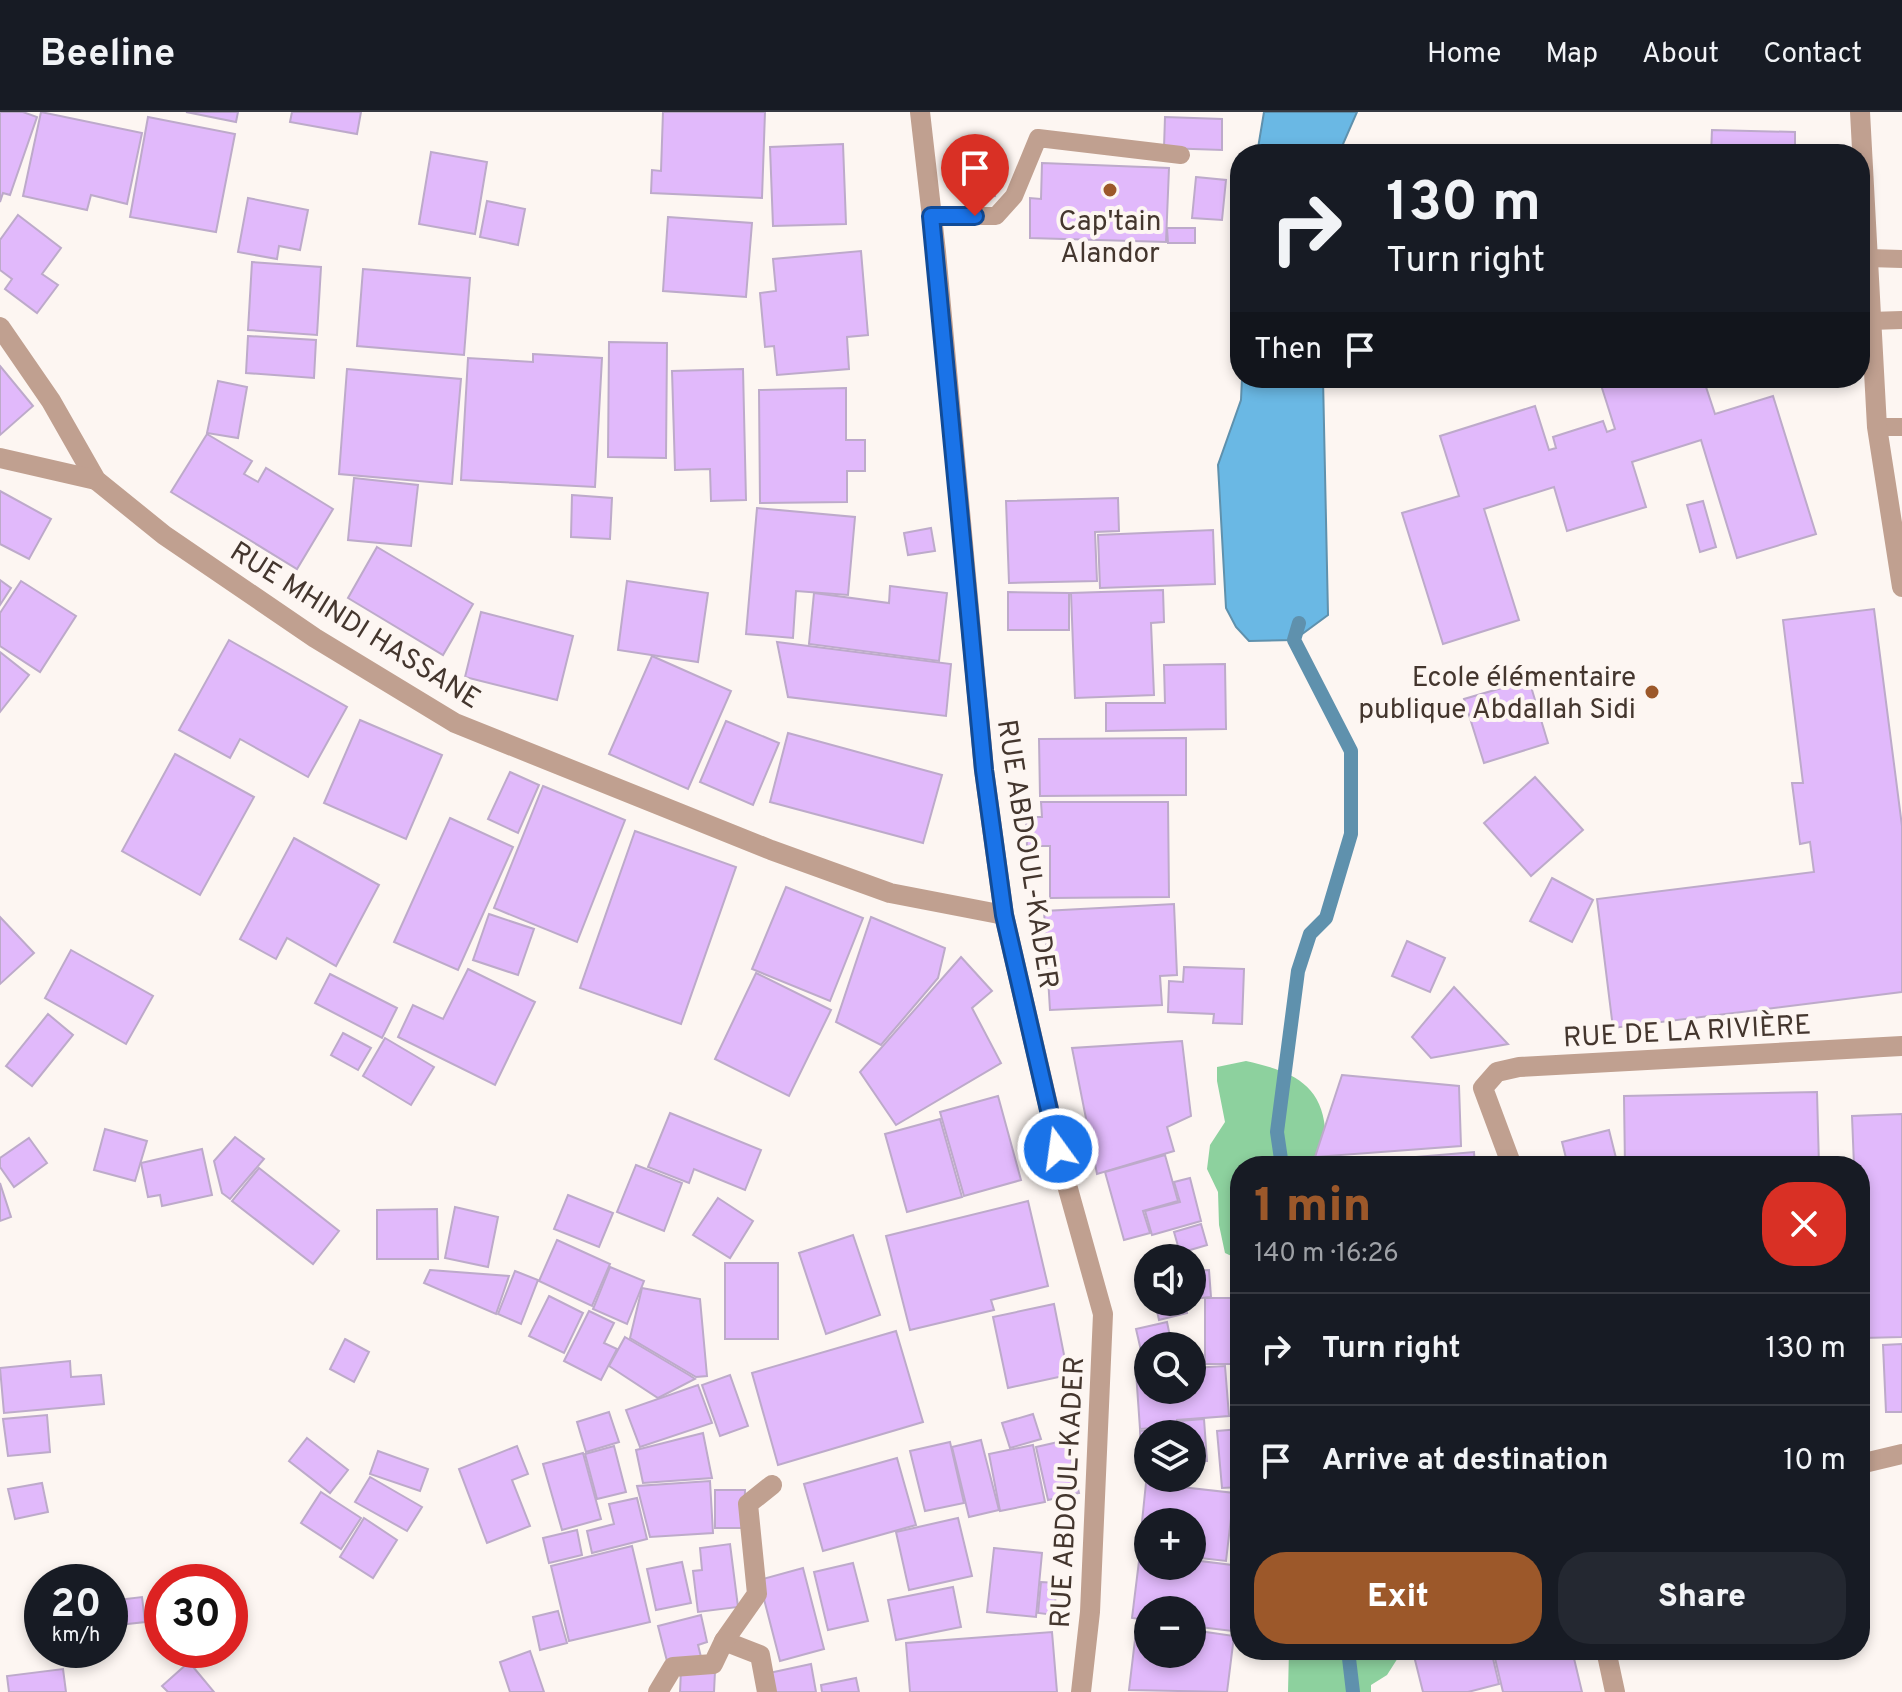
<!DOCTYPE html>
<html lang="en">
<head>
<meta charset="utf-8">
<style>
  :root { --surface:#171b24; --page:#242831; --text:#f1f3f6; --muted:#9ea1a6; --line:#363941; --accent:#9c582a }
  body { margin:0; font-family:Overpass,sans-serif; background:var(--page); color:var(--text); height:100vh; display:flex; flex-direction:column; font-size:30px; white-space:nowrap }
  * { box-sizing:border-box; margin:0 }
  p { font-size:26px; color:var(--muted) }
  .icon { flex:none; width:44px; height:44px; fill:none; stroke:currentColor; stroke-width:2; stroke-linecap:round; stroke-linejoin:round }
  .map { position:relative; flex:1; overflow:hidden }
  .panel { position:absolute; left:1230px; top:1044px; width:640px; height:504px; display:flex; flex-direction:column; background:var(--surface); border-radius:32px; box-shadow:0 4px 12px #0003 }
  .panel>* { flex:none }
  .hud { position:absolute; left:1230px; top:32px; width:640px; height:244px; border-radius:32px; box-shadow:0 4px 12px #0003; background:#171b24; color:var(--text); overflow:hidden }
  .controls { position:absolute; left:1134px; top:1132px; display:grid; gap:16px }
  .controls a { display:grid; place-items:center; width:72px; height:72px; border-radius:50%; background:var(--surface); box-shadow:0 4px 12px #0003; font-size:40px }
  .speed { position:absolute; left:24px; top:1452px; display:flex; gap:16px; font-size:40px; font-weight:700; text-align:center }
  .speed>* { display:grid; place-content:center; width:104px; height:104px; border-radius:50%; background:var(--surface); box-shadow:0 4px 12px #0003; line-height:1 }
  .speed small { font-size:20px; font-weight:400 }
  .speed .limit { border:12px solid #d22; background:#fff; color:#111 }
  .pin { position:absolute; display:grid; place-items:center; width:68px; height:68px; color:#fff; margin:-82px -34px; border-radius:50% 50% 50% 0; rotate:-45deg; box-shadow:0 0 8px #0007 }
  .pin .icon { rotate:45deg }
  .me { position:absolute; width:88px; margin:-44px; rotate:346deg; stroke-linejoin:round; filter:drop-shadow(0 0 6px #0008) }
  .turn { display:flex; align-items:center; gap:28px; height:168px; padding:0 24px; font-size:36px }
  .turn .icon { width:104px; height:104px; stroke-width:2.5 }
  .turn b { display:block; font-size:56px; line-height:68px }
  .then { display:flex; align-items:center; height:76px; padding:0 24px; background:#0003; gap:16px; font-size:30px }
  .round { display:grid; place-items:center; flex:none; width:84px; height:84px; border-radius:32px; background:var(--page) }
  .summary { display:flex; align-items:center; justify-content:space-between; height:136px; padding:0 24px }
  h1 { font-size:48px; font-weight:800; line-height:60px; color:var(--accent) }
  .cta { display:flex; gap:16px; margin-top:auto; padding:16px 24px }
  .cta a { flex:1; height:92px; border-radius:32px; background:var(--accent); color:#fff; font-size:32px; font-weight:800; line-height:92px; text-align:center }
  .cta a+a { background:var(--page); color:var(--text) }
  ul { padding:0; list-style:none }
  li { display:flex; align-items:center; gap:24px; height:112px; padding:0 24px; border-top:2px solid var(--line) }
  li div { flex:1 }
  li b { display:block; font-size:30px }
  li em { font-style:normal }
  header { display:flex; align-items:center; gap:48px; box-sizing:border-box; height:112px; padding:0 40px; background:var(--surface); border-bottom:2px solid var(--line) }
  header strong { font-size:38px }
  nav { display:flex; gap:44px; margin-inline-start:auto; font-size:28px }
  .map>svg:first-child { display:block }
</style>
</head>
<body>
<header>
<strong>Beeline</strong>
<nav><a>Home</a><a>Map</a><a>About</a><a>Contact</a></nav>
</header>
<div class="map">
<svg width="1902" height="1580" viewBox="0 0 1902 1580">
  <rect width="100%" height="100%" fill="#fdf6f2"/>
  <g fill="#8dd19e">
    <path d="M1246,949c40,9 75,20 79,67 1,12 -3,26 -4,38h-81v94l-15,-7 -6,-28 -1,-33 -11,-23 3,-24 15,-23 -8,-41v-14z"/>
    <polygon points="1289,1538 1403,1538 1387,1563 1371,1573 1371,1580 1288,1580"/>
  </g>
  <g fill="#6ab8e4" stroke="#5f91ad" stroke-width="2">
    <polygon points="1264,0 1357,0 1343,32 1342,42 1257,42"/>
    <polygon points="1242,266 1323,266 1328,503 1294,528 1249,529 1236,515 1226,496 1218,353 1241,288"/>
  </g>
  <g fill="none" stroke-linecap="round" stroke-linejoin="round">
    <g stroke="#5f91ad" stroke-width="14">
      <polyline points="1282,1054 1277,1020 1298,859 1310,822 1326,806 1351,722 1351,639 1294,528 1299,511"/>
      <polyline points="1348,1538 1353,1580"/>
    </g>
  </g>
  <g fill="#e1b9fb" stroke="#bdaaca" stroke-width="2">
    <polygon points="0,0 23,0 37,5 10,83 3,81 0,90"/>
    <polygon points="41,0 142,21 127,92 91,83 87,98 23,84"/>
    <polygon points="186,0 238,0 236,10"/>
    <polygon points="292,0 361,0 357,22 290,10"/>
    <polygon points="663,0 765,0 762,86 651,81 652,58 661,59"/>
    <polygon points="148,5 235,22 216,120 130,105"/>
    <polygon points="1165,5 1222,7 1222,38 1164,36"/>
    <polygon points="1712,18 1795,20 1795,42 1711,42"/>
    <polygon points="843,32 846,112 773,114 770,35"/>
    <polygon points="431,40 487,50 475,122 419,112"/>
    <polygon points="1002,40 1003,71 994,75 995,84 976,85 975,72 972,72 970,41"/>
    <polygon points="1042,51 1169,56 1166,130 1030,126 1030,86 1041,87"/>
    <polygon points="1196,65 1226,68 1222,108 1192,106"/>
    <polygon points="248,86 308,98 300,138 279,134 277,147 238,140"/>
    <polygon points="487,89 525,97 518,133 480,125"/>
    <polygon points="18,103 61,136 42,162 58,173 37,201 5,177 12,167 0,158 0,128"/>
    <polygon points="668,105 752,111 746,185 663,179"/>
    <polygon points="1167,116 1195,116 1195,131 1168,131"/>
    <polygon points="861,139 868,223 847,225 849,257 777,263 774,234 765,235 760,181 776,179 773,147"/>
    <polygon points="252,150 321,155 317,223 248,218"/>
    <polygon points="363,157 470,166 464,243 357,234"/>
    <polygon points="248,224 316,228 314,266 246,261"/>
    <polygon points="609,230 667,231 666,346 608,345"/>
    <polygon points="533,242 602,246 595,375 461,368 468,246 533,250"/>
    <polygon points="0,254 33,294 0,323"/>
    <polygon points="347,257 461,267 452,372 339,362"/>
    <polygon points="743,257 746,388 711,389 710,357 675,358 672,259"/>
    <polygon points="1624,266 1703,266 1715,302 1773,284 1816,422 1737,446 1701,328 1632,350 1646,395 1567,419 1554,375 1484,397 1519,508 1443,532 1402,401 1459,384 1440,324 1535,294 1549,338 1556,336 1553,325 1603,309 1607,320 1615,317 1601,273"/>
    <polygon points="218,269 247,275 238,326 207,321"/>
    <polygon points="846,276 846,328 865,328 865,359 847,359 847,390 760,391 759,278"/>
    <polygon points="207,322 252,349 244,362 258,370 266,356 333,397 297,457 171,380"/>
    <polygon points="354,366 418,373 411,434 348,428"/>
    <polygon points="0,379 51,407 29,447 0,432"/>
    <polygon points="572,383 612,386 610,427 571,425"/>
    <polygon points="1118,386 1119,419 1095,420 1097,469 1009,471 1006,389"/>
    <polygon points="1703,389 1716,435 1700,440 1687,393"/>
    <polygon points="757,396 855,405 848,483 796,479 793,526 746,522"/>
    <polygon points="931,416 935,439 908,443 904,421"/>
    <polygon points="1213,418 1215,472 1100,476 1098,423"/>
    <polygon points="377,435 473,492 443,543 348,486"/>
    <polygon points="0,468 11,476 0,493"/>
    <polygon points="21,469 76,504 40,560 0,534 0,501"/>
    <polygon points="627,469 708,481 698,550 618,538"/>
    <polygon points="890,474 947,481 939,549 809,532 814,481 889,491"/>
    <polygon points="1163,478 1164,510 1151,511 1154,583 1075,586 1071,481"/>
    <polygon points="1008,480 1069,481 1069,518 1008,518"/>
    <polygon points="1874,497 1902,714 1902,880 1613,916 1597,787 1814,760 1810,730 1800,732 1792,671 1803,671 1783,508"/>
    <polygon points="481,500 573,524 557,588 465,565"/>
    <polygon points="229,528 347,595 308,665 240,627 230,646 179,618"/>
    <polygon points="777,530 951,552 946,604 788,585"/>
    <polygon points="0,540 29,563 0,600"/>
    <polygon points="652,544 731,579 688,677 609,642"/>
    <polygon points="1225,552 1226,617 1106,619 1106,591 1165,591 1164,553"/>
    <polygon points="1529,568 1548,631 1484,651 1464,587"/>
    <polygon points="360,608 442,643 406,727 324,691"/>
    <polygon points="726,609 779,631 753,693 700,670"/>
    <polygon points="788,621 942,663 923,731 770,690"/>
    <polygon points="1186,626 1186,683 1040,684 1039,627"/>
    <polygon points="175,642 254,685 200,783 122,739"/>
    <polygon points="510,660 539,673 518,721 488,707"/>
    <polygon points="1535,665 1583,718 1531,764 1484,711"/>
    <polygon points="543,674 625,708 577,830 494,796"/>
    <polygon points="1041,690 1168,690 1169,785 1050,786 1050,734 1027,734 1026,705 1042,705"/>
    <polygon points="450,706 513,735 458,858 394,830"/>
    <polygon points="635,719 736,755 681,912 580,876"/>
    <polygon points="294,726 379,773 336,854 287,826 276,847 240,827"/>
    <polygon points="1552,766 1593,788 1572,830 1530,809"/>
    <polygon points="786,775 863,806 830,889 752,857"/>
    <polygon points="1174,792 1177,863 1160,864 1162,893 1050,898 1044,799"/>
    <polygon points="489,802 534,817 518,863 473,848"/>
    <polygon points="0,805 34,841 0,872"/>
    <polygon points="871,805 945,836 938,866 881,933 836,910"/>
    <polygon points="1407,829 1445,846 1430,880 1392,864"/>
    <polygon points="71,838 153,884 126,932 45,886"/>
    <polygon points="961,845 992,879 972,896 1001,951 896,1013 860,960"/>
    <polygon points="1184,855 1244,857 1242,912 1213,911 1214,902 1168,900 1169,869 1183,870"/>
    <polygon points="468,857 535,890 495,973 398,925 413,893 443,907"/>
    <polygon points="756,861 831,898 789,984 715,947"/>
    <polygon points="330,862 397,896 382,926 315,891"/>
    <polygon points="1454,875 1508,932 1431,946 1412,925"/>
    <polygon points="48,902 73,923 32,974 6,954"/>
    <polygon points="343,921 371,936 358,958 331,943"/>
    <polygon points="385,926 434,955 411,993 363,964"/>
    <polygon points="1182,929 1191,1004 1167,1015 1174,1039 1097,1062 1072,936"/>
    <polygon points="1342,963 1459,974 1461,1034 1315,1045"/>
    <polygon points="1817,980 1819,1054 1625,1054 1624,984"/>
    <polygon points="998,984 1021,1068 964,1084 940,1000"/>
    <polygon points="670,1001 761,1038 745,1078 694,1057 689,1071 648,1055"/>
    <polygon points="1902,1002 1902,1225 1863,1226 1862,1216 1860,1216 1860,1054 1854,1054 1852,1004"/>
    <polygon points="940,1007 962,1085 907,1100 885,1022"/>
    <polygon points="105,1017 147,1029 135,1069 94,1058"/>
    <polygon points="1609,1018 1618,1054 1568,1054 1562,1030"/>
    <polygon points="235,1025 264,1047 230,1087 222,1081 214,1049"/>
    <polygon points="29,1026 47,1051 14,1075 0,1055 0,1046"/>
    <polygon points="202,1037 212,1083 162,1094 160,1083 148,1085 141,1051"/>
    <polygon points="1474,1040 1475,1054 1359,1054 1358,1050"/>
    <polygon points="1165,1043 1178,1089 1143,1099 1150,1121 1124,1128 1105,1060"/>
    <polygon points="636,1053 682,1071 664,1119 617,1100"/>
    <polygon points="259,1056 339,1119 313,1152 232,1089"/>
    <polygon points="1190,1066 1201,1109 1152,1123 1145,1099 1180,1090 1174,1070"/>
    <polygon points="0,1071 11,1105 0,1109"/>
    <polygon points="568,1083 613,1101 599,1135 554,1117"/>
    <polygon points="718,1086 753,1109 730,1146 693,1123"/>
    <polygon points="1028,1089 1048,1174 991,1188 994,1198 910,1218 886,1124"/>
    <polygon points="455,1095 498,1105 488,1155 445,1146"/>
    <polygon points="437,1097 438,1147 377,1147 377,1098"/>
    <polygon points="1201,1112 1207,1133 1180,1141 1174,1120"/>
    <polygon points="853,1123 880,1203 826,1222 799,1141"/>
    <polygon points="557,1128 610,1152 592,1194 539,1169"/>
    <rect x="725" y="1151" width="53" height="76"/>
    <polygon points="610,1155 644,1169 627,1212 593,1197"/>
    <polygon points="430,1158 509,1164 496,1202 424,1171"/>
    <polygon points="1209,1158 1211,1185 1192,1187 1192,1159"/>
    <polygon points="515,1159 538,1168 521,1212 498,1202"/>
    <polygon points="642,1176 700,1187 707,1264 696,1265 630,1226"/>
    <polygon points="549,1184 583,1201 564,1241 529,1224"/>
    <rect x="1205" y="1186" width="35" height="66"/>
    <polygon points="1155,1190 1185,1190 1187,1201 1159,1208"/>
    <polygon points="1054,1192 1068,1263 1008,1276 993,1205"/>
    <polygon points="589,1199 614,1211 604,1231 617,1237 601,1268 564,1249"/>
    <polygon points="1167,1210 1172,1234 1148,1234 1148,1255 1145,1256 1136,1217"/>
    <polygon points="896,1219 923,1310 778,1353 752,1261"/>
    <polygon points="625,1225 689,1263 695,1267 658,1286 609,1254"/>
    <polygon points="345,1227 369,1240 354,1270 330,1257"/>
    <polygon points="1902,1232 1902,1300 1886,1300 1883,1233"/>
    <polygon points="70,1249 71,1265 101,1263 104,1292 4,1301 0,1256"/>
    <polygon points="1225,1254 1229,1304 1177,1308 1178,1314 1140,1317 1136,1260 1148,1259 1148,1278 1192,1278 1192,1256"/>
    <polygon points="730,1263 748,1314 720,1324 702,1273"/>
    <polygon points="698,1273 712,1311 640,1335 626,1298"/>
    <polygon points="1860,1278 1867,1318 1860,1319"/>
    <polygon points="609,1300 619,1330 586,1340 577,1310"/>
    <polygon points="1033,1302 1041,1327 1010,1336 1002,1311"/>
    <polygon points="47,1303 50,1340 8,1344 3,1307"/>
    <polygon points="1204,1307 1207,1349 1192,1349 1192,1322 1148,1322 1148,1352 1142,1352 1140,1319 1180,1316 1179,1309"/>
    <polygon points="1240,1317 1240,1375 1222,1376 1217,1319"/>
    <polygon points="703,1321 712,1366 643,1371 636,1338"/>
    <polygon points="307,1326 348,1358 330,1381 289,1349"/>
    <polygon points="981,1328 999,1398 969,1405 952,1335"/>
    <polygon points="1067,1328 1079,1381 1048,1388 1036,1335"/>
    <polygon points="950,1330 964,1391 925,1399 910,1339"/>
    <polygon points="1033,1333 1045,1390 1000,1399 989,1342"/>
    <polygon points="517,1334 528,1362 512,1368 530,1414 487,1431 459,1357"/>
    <polygon points="614,1334 626,1380 597,1387 585,1342"/>
    <polygon points="378,1339 428,1357 420,1379 370,1362"/>
    <polygon points="583,1341 601,1407 562,1418 543,1352"/>
    <polygon points="897,1346 916,1413 823,1439 804,1372"/>
    <polygon points="370,1365 422,1395 407,1419 355,1390"/>
    <polygon points="710,1369 713,1421 650,1425 637,1374"/>
    <polygon points="42,1371 48,1400 15,1407 8,1377"/>
    <polygon points="1146,1371 1234,1381 1226,1449 1192,1445 1192,1410 1148,1410 1148,1440 1139,1439"/>
    <polygon points="715,1378 745,1378 744,1416 715,1416"/>
    <polygon points="321,1380 361,1406 341,1437 301,1411"/>
    <polygon points="637,1386 647,1427 592,1441 587,1419 614,1412 609,1392"/>
    <polygon points="364,1406 397,1428 373,1466 340,1445"/>
    <polygon points="958,1406 972,1464 909,1478 896,1420"/>
    <polygon points="577,1418 582,1443 549,1451 543,1426"/>
    <polygon points="730,1432 738,1495 698,1500 693,1459 702,1458 700,1436"/>
    <polygon points="632,1434 650,1510 569,1529 551,1454"/>
    <polygon points="994,1436 1042,1441 1036,1505 987,1500"/>
    <polygon points="1140,1441 1148,1443 1148,1454 1192,1454 1192,1448 1240,1454 1240,1498 1235,1497 1232,1519 1192,1514 1192,1498 1148,1498 1148,1508 1132,1506"/>
    <polygon points="682,1450 691,1491 656,1498 647,1457"/>
    <polygon points="853,1451 868,1509 828,1518 814,1460"/>
    <polygon points="803,1456 824,1537 780,1549 759,1468"/>
    <polygon points="1041,1470 1057,1471 1054,1503 1038,1501"/>
    <polygon points="953,1475 961,1515 896,1528 888,1488"/>
    <polygon points="142,1485 145,1510 110,1514 110,1489"/>
    <polygon points="558,1499 567,1531 540,1538 533,1505"/>
    <polygon points="701,1503 707,1530 698,1533 701,1545 668,1553 658,1514"/>
    <polygon points="1137,1511 1148,1513 1148,1542 1192,1542 1192,1518 1234,1524 1227,1580 1129,1578"/>
    <polygon points="1052,1520 1057,1580 910,1580 906,1531"/>
    <polygon points="1420,1538 1491,1538 1499,1572 1468,1580 1423,1580 1413,1540"/>
    <polygon points="1493,1538 1572,1538 1582,1580 1503,1580"/>
    <polygon points="530,1539 544,1580 510,1580 500,1550"/>
    <polygon points="189,1550 214,1580 168,1580 162,1574"/>
    <polygon points="811,1552 816,1580 772,1580 769,1561"/>
    <polygon points="63,1557 66,1580 9,1580 7,1564"/>
    <polygon points="681,1558 715,1559 714,1580 680,1580"/>
    <polygon points="856,1566 859,1580 822,1580 821,1573"/>
  </g>
  <g fill="none" stroke-linecap="round" stroke-linejoin="round">
    <g stroke="#c0a090" stroke-width="18">
      <polyline points="931,104 996,104 1014,84 1038,26 1181,43"/>
      <polyline points="1868,146 1902,147"/>
      <polyline points="1870,209 1902,208"/>
      <polyline points="1877,315 1902,315"/>
    </g>
    <g stroke="#c0a090" stroke-width="20">
      <polyline points="920,0 936,140 984,658 1004,803 1065,1066 1103,1202 1090,1500 1081,1580"/>
      <polyline points="1860,0 1877,315 1902,475"/>
      <polyline points="0,215 51,289 96,368 164,423 315,526 455,611 771,738 890,781 1004,803"/>
      <polyline points="0,346 96,368"/>
      <polyline points="1512,1054 1483,976 1497,960 1519,955 1902,934"/>
      <polyline points="1860,1352 1902,1342"/>
      <polyline points="724,1529 760,1543 767,1580"/>
      <polyline points="1606,1538 1615,1580"/>
      <polyline points="658,1580 673,1555 713,1552 724,1529 757,1482 748,1392 772,1373"/>
    </g>
  </g>
  <g fill="none" stroke-linecap="round" stroke-linejoin="round">
    <defs>
      <polyline id="route" points="975,104 931,104 984,658 1004,803 1058,1037"/>
    </defs>
    <use href="#route" stroke="#114b97" stroke-width="20"/>
    <use href="#route" stroke="#1a73e8" stroke-width="14"/>
  </g>
  <g fill="#9c582a" stroke="#fdf6f2" stroke-width="3">
    <circle cx="1110" cy="78" r="8"/>
    <circle cx="1652" cy="580" r="8"/>
  </g>
  <g text-anchor="middle" stroke-width="8" stroke-linejoin="round" paint-order="stroke">
    <g font-size="28" fill="#44362e" stroke="#fdf6f2">
      <text x="1110" y="118">Cap'tain<tspan x="1110" dy="32">Alandor</tspan></text>
      <text x="1636" y="574" text-anchor="end">Ecole élémentaire<tspan x="1636" dy="32">publique Abdallah Sidi</tspan></text>
    </g>
    <g font-size="28" fill="#44362e" stroke="#fdf6f2">
      <text transform="translate(356 512) rotate(32)" y="10">RUE MHINDI HASSANE</text>
      <text transform="translate(1029 742) rotate(81)" y="10">RUE ABDOUL-KADER</text>
      <text transform="translate(1687 918) rotate(-3)" y="10">RUE DE LA RIVIÈRE</text>
      <text transform="translate(1066 1380) rotate(-87)" y="10">RUE ABDOUL-KADER</text>
    </g>
  </g>
</svg>
<div class="controls">
<a><svg class="icon" aria-label="sound" viewBox="0 0 24 24"><path d="M4 9h4l5-4v14l-5-4H4zM17 9q2 3 0 6"/></svg></a>
<a><svg class="icon" aria-label="search" viewBox="0 0 24 24"><circle cx="10" cy="10" r="6"/><path d="M15 15l6 6"/></svg></a>
<a><svg class="icon" aria-label="layers" viewBox="0 0 24 24"><path d="M12 4l9 5-9 5-9-5zM3 14l9 5 9-5"/></svg></a>
<a>+</a>
<a>−</a>
</div>
<div class="speed"><div>20<small>km/h</small></div><div class="limit">30</div></div>
<div class="pin" style="left:975px;top:104px;background:#d93025"><svg class="icon" aria-label="arrive" viewBox="0 0 24 24"><path d="M6 21V4h12l-3 4 3 4H6"/></svg></div>
<svg class="me" style="left:1058px;top:1037px" viewBox="-20 -20 40 40"><circle r="17" fill="#1a73e8" stroke="#fff" stroke-width="3"/><path d="M0-11L8 9 0 5-8 9z" fill="#fff"/></svg>
<div class="hud">
<div class="turn"><svg class="icon" aria-label="right" viewBox="0 0 24 24"><path d="M7 20v-9h11M14 6l5 5-5 5"/></svg><div><b>130 m</b>Turn right</div></div>
<div class="then">Then<svg class="icon" aria-label="arrive" viewBox="0 0 24 24"><path d="M6 21V4h12l-3 4 3 4H6"/></svg></div>
</div>
<section class="panel">
<div class="summary"><div><h1>1 min</h1><p>140 m · 16:26</p></div><a class="round" style="background:#d93025;color:#fff"><svg class="icon" aria-label="close" viewBox="0 0 24 24"><path d="M6 6l12 12M18 6L6 18"/></svg></a></div>
<ul>
<li><svg class="icon" aria-label="right" viewBox="0 0 24 24"><path d="M7 20v-9h11M14 6l5 5-5 5"/></svg><div><b>Turn right</b></div><em>130 m</em></li>
<li><svg class="icon" aria-label="arrive" viewBox="0 0 24 24"><path d="M6 21V4h12l-3 4 3 4H6"/></svg><div><b>Arrive at destination</b></div><em>10 m</em></li>
</ul>
<div class="cta"><a>Exit</a><a>Share</a></div>
</section>
</div>
</body>
</html>
